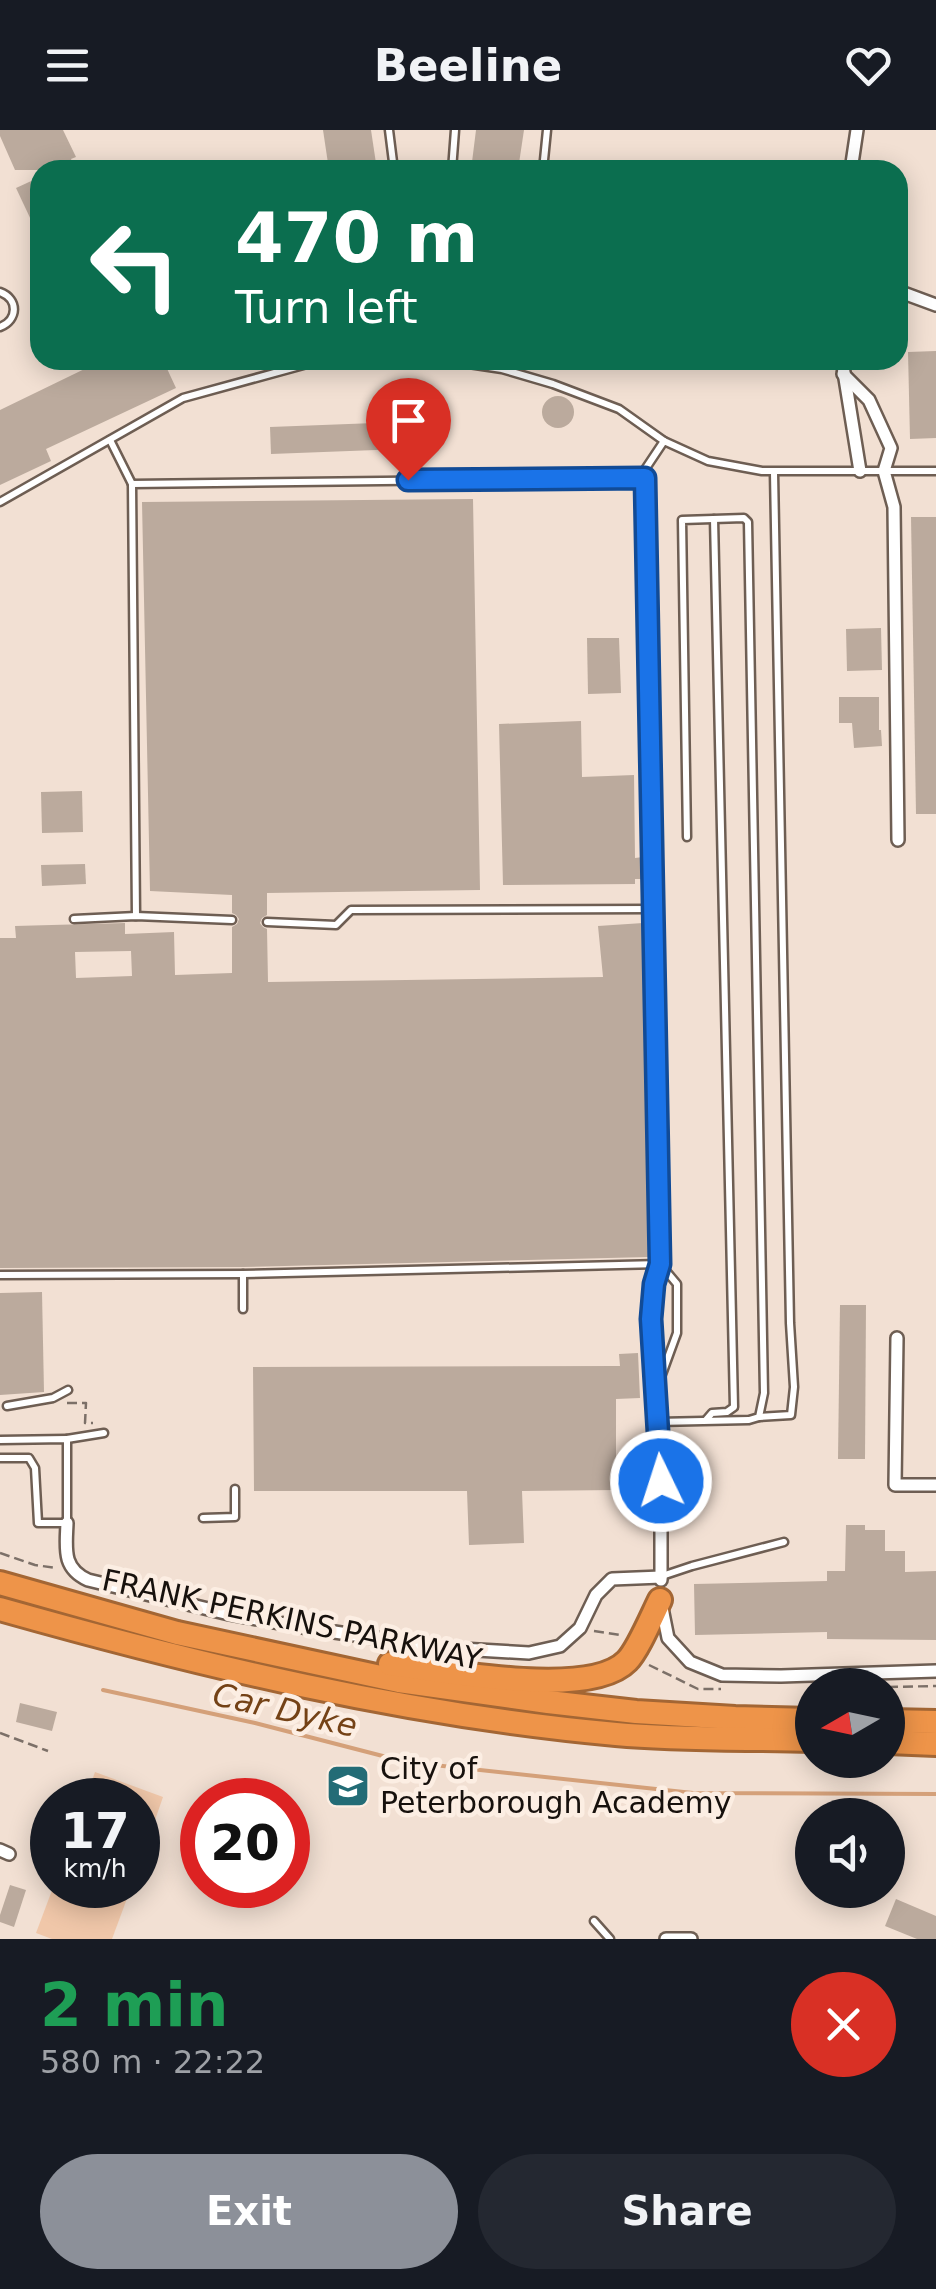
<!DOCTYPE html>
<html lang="en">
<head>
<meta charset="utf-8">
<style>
  :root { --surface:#171b24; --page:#242831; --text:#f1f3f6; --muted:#9ea1a6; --accent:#8c9099 }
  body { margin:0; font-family:"DejaVu Sans",sans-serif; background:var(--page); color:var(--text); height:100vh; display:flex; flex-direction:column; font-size:38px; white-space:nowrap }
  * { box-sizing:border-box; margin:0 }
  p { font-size:32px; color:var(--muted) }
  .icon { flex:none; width:55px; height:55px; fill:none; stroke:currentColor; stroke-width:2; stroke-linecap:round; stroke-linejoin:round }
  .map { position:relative; height:1809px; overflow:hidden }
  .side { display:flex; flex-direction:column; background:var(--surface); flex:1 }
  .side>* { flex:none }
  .hud { position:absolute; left:30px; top:30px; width:878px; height:210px; border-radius:30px; box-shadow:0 5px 25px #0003; background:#0b6e4f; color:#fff; overflow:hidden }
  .needle { width:65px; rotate:261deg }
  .fabs { position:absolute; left:795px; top:1538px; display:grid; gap:20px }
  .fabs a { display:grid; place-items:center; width:110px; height:110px; border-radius:50%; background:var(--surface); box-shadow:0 5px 25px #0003; font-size:50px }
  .speed { position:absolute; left:30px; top:1648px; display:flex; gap:20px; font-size:50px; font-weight:700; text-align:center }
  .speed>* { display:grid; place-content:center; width:130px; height:130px; border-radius:50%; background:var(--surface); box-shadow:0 5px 25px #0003; line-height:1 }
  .speed small { font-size:25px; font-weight:400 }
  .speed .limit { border:15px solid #d22; background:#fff; color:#111 }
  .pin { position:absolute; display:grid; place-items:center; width:85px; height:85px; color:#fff; margin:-102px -42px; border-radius:50% 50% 50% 0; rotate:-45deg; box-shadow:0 0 10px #0007 }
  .pin .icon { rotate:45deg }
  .me { position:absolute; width:110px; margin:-55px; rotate:356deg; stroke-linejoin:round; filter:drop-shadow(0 0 8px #0008) }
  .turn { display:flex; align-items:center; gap:35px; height:210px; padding:0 40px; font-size:45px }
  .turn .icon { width:130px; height:130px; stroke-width:2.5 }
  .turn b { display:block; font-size:70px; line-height:85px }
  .round { display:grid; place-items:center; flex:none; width:105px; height:105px; border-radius:52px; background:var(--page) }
  .head { display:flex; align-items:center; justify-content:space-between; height:170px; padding:0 40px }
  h1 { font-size:60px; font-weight:600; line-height:75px; color:#1e9e55 }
  .action { display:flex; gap:20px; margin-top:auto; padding:20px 40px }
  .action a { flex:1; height:115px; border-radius:60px; background:var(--accent); color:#fff; font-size:40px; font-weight:600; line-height:115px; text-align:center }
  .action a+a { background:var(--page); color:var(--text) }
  header { display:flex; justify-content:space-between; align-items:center; height:130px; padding:0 40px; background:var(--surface); font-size:45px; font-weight:600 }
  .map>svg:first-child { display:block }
</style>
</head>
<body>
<header><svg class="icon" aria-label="menu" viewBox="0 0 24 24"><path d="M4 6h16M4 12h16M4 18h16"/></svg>Beeline<svg class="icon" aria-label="heart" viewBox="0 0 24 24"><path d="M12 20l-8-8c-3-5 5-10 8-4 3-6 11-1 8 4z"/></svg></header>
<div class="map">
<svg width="936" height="1809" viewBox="0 0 936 1809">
  <rect width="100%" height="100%" fill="#f2e0d3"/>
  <g fill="#f0c7a9">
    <polygon points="95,1642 163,1667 138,1739 138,1670 85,1670"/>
    <polygon points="54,1755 132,1755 112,1809 52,1809 36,1803"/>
  </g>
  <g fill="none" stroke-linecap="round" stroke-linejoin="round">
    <polyline stroke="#d4a079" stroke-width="4" points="103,1560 255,1593 406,1632 693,1663 936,1664"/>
  </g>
  <g fill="#bbaa9d" fill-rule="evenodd">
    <polygon points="0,0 63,0 76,27 71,29 76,40 15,40 0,6"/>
    <polygon points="323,0 371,0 377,40 329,40"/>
    <polygon points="476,0 524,0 518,40 471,40"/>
    <polygon points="40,47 40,109 16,58"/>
    <polygon points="936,221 936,308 910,309 908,222"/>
    <polygon points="103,230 163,230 176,258 46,319 51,331 0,355 0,280"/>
    <circle cx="558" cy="282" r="16"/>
    <polygon points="401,292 402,319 271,324 270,297"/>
    <path d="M473,369l7,391 -213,3v22l-5,3 -2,5 3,4 4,2 1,53 335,-5 -5,-51 45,-3 4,39h-3l4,295 -405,10 -243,1v-330h16l-1,-12 110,-3v11l49,-2 1,43 57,-2v-46l5,-3 2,-5 -3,-4 -4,-2v-18l-82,-4 -8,-389zM131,821l1,25 -56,2 -1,-26z"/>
    <polygon points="911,387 936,387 936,684 916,684"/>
    <polygon points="881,498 882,540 847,541 846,499"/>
    <polygon points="587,508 619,508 621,563 588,564"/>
    <polygon points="839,567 879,567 879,600 881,600 882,616 854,618 852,593 839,593"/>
    <polygon points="581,591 582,647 634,645 635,728 643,727 643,749 635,749 635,754 503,755 499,594"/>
    <polygon points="82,661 83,702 42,703 41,662"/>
    <polygon points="85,734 86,754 42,756 41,735"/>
    <polygon points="42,1162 44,1262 0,1265 0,1163"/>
    <polygon points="840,1175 866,1175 865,1329 838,1329"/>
    <polygon points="638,1223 640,1268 616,1269 616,1360 522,1361 524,1413 469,1415 467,1361 254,1361 253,1237 620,1236 619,1224"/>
    <polygon points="846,1395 865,1395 865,1400 885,1400 885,1421 905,1421 905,1442 936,1441 936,1510 827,1509 827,1502 695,1505 694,1454 827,1451 827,1441 845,1441"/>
    <polygon points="20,1573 57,1582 52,1601 16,1592"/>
    <polygon points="10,1755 26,1760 14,1797 0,1792 0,1785"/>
    <polygon points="896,1769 936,1786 936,1809 917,1809 885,1796"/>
  </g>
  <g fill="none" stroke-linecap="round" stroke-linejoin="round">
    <defs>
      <g id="lane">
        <polyline points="389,0 394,40"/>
        <polyline points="452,40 455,0"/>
        <polyline points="543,40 547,0"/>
        <path d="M0,162c19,7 18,28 0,35"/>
        <polyline points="442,230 502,239 553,254 619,279 664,311"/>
        <polyline points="110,310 132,354"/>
        <polyline points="0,372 183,268 318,231 348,230"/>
        <polyline points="136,786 132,354 645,348"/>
        <polyline points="74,789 136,786 232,790"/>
        <polyline points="267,792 336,795 351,780 652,779"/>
        <polyline points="0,1145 243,1144 660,1134"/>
        <polyline points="243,1179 243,1144"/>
        <polyline points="657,1258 677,1203 677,1154 661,1135"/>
        <polyline points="7,1276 53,1268 68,1260"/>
        <polyline points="759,1287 791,1285 794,1257 790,1193 774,343"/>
        <polyline points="706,1290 712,1283 727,1282 734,1277 714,389"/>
        <polyline points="657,1292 749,1290 759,1287 764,1263 748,392 744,388 682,390 687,707"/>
        <polyline points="67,1309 104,1303"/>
        <polyline points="0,1310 67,1309 67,1393 38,1393 35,1338 29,1328 0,1328"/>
        <polyline points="661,1350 651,1189 654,1154 660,1134 644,353 646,338 664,311 708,331 762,341 936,341"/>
        <polyline points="203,1388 235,1387 235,1359"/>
        <polyline points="662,1446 692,1436 784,1412"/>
        <polyline points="594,1791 610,1809"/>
      </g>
      <g id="street">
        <polyline points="851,40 857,0"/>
        <polyline points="898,161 936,175"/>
        <polyline points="842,230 860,341"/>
        <polyline points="843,244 869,270 891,318 884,341 894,377 898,710"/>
        <polyline points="897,1208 895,1355 936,1355"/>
        <path d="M67,1393c-1,26 -5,45 21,57l141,34 78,14 137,20 85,5 31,-7 20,-18 16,-33 16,-16 49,-2"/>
        <polyline points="661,1450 661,1351"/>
        <polyline points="661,1473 668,1508 690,1532 722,1545 781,1546 936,1541"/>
        <polyline points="0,1720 9,1724"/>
        <polyline points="666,1809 691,1809"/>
      </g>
      <g id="highway">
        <polyline points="0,1453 177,1503 399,1551 548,1572 636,1582 735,1588 812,1590"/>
        <path d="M0,1479c202,57 406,106 616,125 65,6 131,4 196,6"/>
        <path d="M390,1534c52,6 199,36 237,-3 11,-11 25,-45 33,-61"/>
        <polyline points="888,1591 936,1592"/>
        <polyline points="888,1612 936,1614"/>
      </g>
    </defs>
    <use href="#lane" stroke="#6e5e53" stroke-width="11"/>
    <use href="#street" stroke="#6e5e53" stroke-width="16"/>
    <use href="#highway" stroke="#a36634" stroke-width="28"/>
    <g stroke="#7c7068" stroke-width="2.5" stroke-dasharray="10 5" stroke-linecap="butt">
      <polyline points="67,1273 86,1273 85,1293 93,1293"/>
      <polyline points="0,1423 35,1435 56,1438"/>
      <polyline points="594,1501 621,1505"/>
      <polyline points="649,1535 698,1559 721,1559"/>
      <polyline points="888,1557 936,1556"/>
      <polyline points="0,1603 48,1621"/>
    </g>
    <use href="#lane" stroke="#fff" stroke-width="6"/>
    <use href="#street" stroke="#fff" stroke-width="11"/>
    <use href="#highway" stroke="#ee9449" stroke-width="22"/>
  </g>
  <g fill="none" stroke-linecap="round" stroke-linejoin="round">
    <defs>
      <polyline id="route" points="408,350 645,348 660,1134 654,1154 651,1189 661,1351"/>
    </defs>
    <use href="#route" stroke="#114b97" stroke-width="25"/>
    <use href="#route" stroke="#1a73e8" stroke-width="18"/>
  </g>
  <defs>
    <symbol id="school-square" viewBox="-11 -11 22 22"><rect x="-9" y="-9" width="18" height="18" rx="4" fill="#236c76" stroke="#fceee3"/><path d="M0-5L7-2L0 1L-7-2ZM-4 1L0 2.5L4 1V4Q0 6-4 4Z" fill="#fff"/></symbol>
  </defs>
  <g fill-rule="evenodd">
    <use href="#school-square" x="323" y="1631" width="50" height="50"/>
  </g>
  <g text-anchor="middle" stroke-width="9" stroke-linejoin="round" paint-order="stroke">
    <g font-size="30" fill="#17110d" stroke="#fceee3">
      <text transform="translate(292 1490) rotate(12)" y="10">FRANK PERKINS PARKWAY</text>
    </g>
    <g font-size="30" fill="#17110d" stroke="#fceee3" text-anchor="start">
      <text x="380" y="1649">City of<tspan x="380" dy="34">Peterborough Academy</tspan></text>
    </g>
    <g font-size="32" font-style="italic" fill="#744216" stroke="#fceee3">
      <text transform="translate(285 1580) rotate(13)" y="11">Car Dyke</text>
    </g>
  </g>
</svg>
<div class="fabs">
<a><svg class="needle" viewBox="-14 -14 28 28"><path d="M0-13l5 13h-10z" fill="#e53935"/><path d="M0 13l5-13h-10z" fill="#9ea1a6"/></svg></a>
<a><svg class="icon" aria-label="sound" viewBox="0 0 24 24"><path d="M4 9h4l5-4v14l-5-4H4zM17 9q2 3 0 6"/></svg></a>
</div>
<div class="speed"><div>17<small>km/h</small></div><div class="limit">20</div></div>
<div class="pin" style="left:408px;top:350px;background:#d93025"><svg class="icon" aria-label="arrive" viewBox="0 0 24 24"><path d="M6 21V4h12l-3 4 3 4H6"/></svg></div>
<svg class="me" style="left:661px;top:1351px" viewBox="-20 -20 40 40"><circle r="17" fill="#1a73e8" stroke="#fff" stroke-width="3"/><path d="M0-11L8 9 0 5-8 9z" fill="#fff"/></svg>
<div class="hud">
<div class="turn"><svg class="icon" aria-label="left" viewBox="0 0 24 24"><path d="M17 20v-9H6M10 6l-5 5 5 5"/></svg><div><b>470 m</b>Turn left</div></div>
</div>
</div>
<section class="side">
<div class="head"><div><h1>2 min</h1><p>580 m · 22:22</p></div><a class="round" style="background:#d93025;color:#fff"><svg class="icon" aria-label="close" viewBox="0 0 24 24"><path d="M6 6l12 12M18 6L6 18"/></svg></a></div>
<div class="action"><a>Exit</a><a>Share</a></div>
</section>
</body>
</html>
